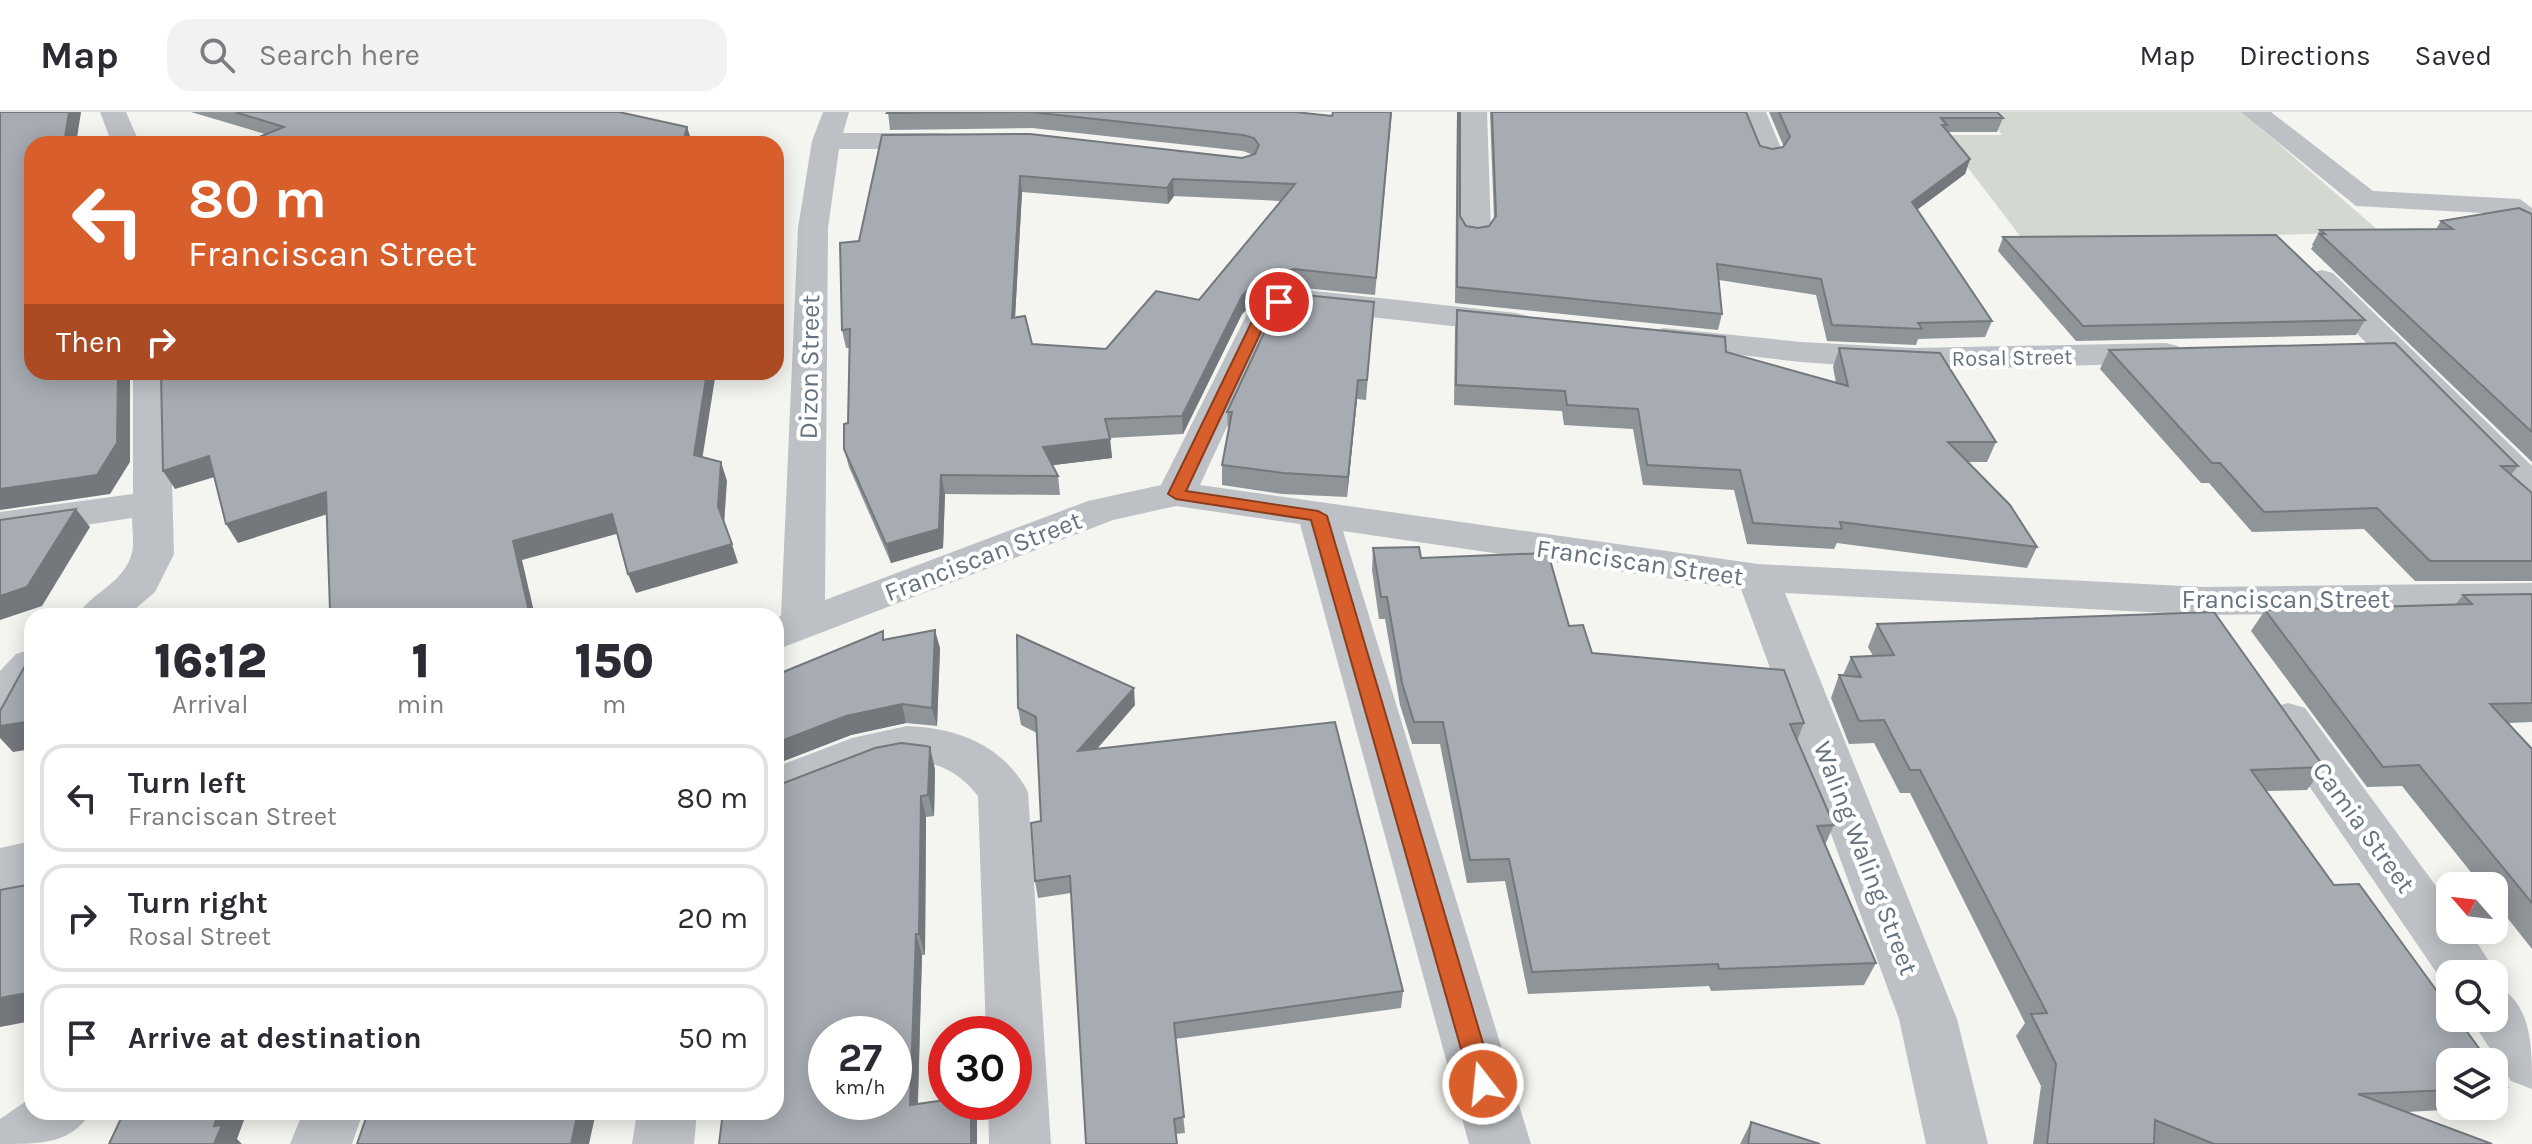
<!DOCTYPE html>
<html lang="en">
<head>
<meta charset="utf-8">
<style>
  :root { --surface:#fff; --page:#f2f2f3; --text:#2b2b33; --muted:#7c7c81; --line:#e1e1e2 }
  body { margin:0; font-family:Karla,sans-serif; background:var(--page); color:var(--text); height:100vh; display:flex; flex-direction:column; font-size:30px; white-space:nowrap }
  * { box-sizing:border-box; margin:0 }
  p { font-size:26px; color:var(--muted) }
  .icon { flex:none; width:44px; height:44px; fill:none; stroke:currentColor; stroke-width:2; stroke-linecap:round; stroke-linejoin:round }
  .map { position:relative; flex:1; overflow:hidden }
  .panel { position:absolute; left:24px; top:496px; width:760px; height:512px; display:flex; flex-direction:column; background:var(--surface); border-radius:24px; box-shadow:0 4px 20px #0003 }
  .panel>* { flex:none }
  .top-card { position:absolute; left:24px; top:24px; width:760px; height:244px; border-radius:24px; box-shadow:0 4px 20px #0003; background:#d85e2c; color:#fff; overflow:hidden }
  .needle { width:52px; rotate:298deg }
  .controls { position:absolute; left:2436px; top:760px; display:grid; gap:16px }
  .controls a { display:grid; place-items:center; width:72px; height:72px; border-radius:16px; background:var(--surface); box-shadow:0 4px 20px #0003; font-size:40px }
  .speed { position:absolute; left:808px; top:904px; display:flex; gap:16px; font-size:40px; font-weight:700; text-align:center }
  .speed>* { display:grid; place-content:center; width:104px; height:104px; border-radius:50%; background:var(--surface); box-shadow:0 4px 20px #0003; line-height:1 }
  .speed small { font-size:20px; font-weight:400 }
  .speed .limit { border:12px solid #d22; background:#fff; color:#111 }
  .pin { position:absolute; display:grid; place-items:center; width:68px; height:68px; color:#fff; margin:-34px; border:4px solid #fff; border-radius:50%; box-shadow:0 2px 8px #0007 }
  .me { position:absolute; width:88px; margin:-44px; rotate:344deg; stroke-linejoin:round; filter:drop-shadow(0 0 6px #0008) }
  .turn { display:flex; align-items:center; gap:28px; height:168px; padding:0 32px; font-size:36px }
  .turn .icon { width:104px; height:104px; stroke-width:2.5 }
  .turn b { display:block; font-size:56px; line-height:68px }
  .then { display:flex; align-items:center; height:76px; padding:0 32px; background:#0003; gap:16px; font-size:30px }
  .eta { display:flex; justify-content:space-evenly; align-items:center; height:136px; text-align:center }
  .eta b { font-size:48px; font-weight:800; line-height:56px }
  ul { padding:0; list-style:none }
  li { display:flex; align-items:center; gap:24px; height:108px; margin:0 16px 12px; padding:0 16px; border:4px solid var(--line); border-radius:24px }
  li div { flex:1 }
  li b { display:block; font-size:30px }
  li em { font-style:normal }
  header { display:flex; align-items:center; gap:48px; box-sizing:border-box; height:112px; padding:0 40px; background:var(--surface); border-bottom:2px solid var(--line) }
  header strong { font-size:38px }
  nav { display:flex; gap:44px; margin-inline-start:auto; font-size:28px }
  .search { width:560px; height:72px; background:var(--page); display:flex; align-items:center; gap:20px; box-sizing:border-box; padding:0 28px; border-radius:24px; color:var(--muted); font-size:30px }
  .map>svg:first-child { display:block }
</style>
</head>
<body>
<header>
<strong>Map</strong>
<div class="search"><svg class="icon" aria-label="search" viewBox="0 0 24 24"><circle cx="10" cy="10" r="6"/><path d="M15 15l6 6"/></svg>Search here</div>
<nav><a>Map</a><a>Directions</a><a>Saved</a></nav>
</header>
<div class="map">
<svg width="2532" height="1032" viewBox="0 0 2532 1032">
  <rect width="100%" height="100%" fill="#f4f4f0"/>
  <polygon fill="#d3d9d0" points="1984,0 2242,0 2379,119 2027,133 1943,23 2002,23"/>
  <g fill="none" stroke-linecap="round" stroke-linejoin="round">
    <g fill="#bdc0c4" fill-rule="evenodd">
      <polygon points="100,0 126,0 140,32 112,32"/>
      <polygon points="823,0 849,0 843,21 942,21 952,23 956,29 952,35 942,37 839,37 828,116 825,488 1088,389 1161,373 1250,196 1267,183 1306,178 1516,201 1528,204 1533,211 1528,218 1516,221 1306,198 1288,199 1276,208 1200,373 1758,452 2203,475 2532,471 2532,499 2203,503 1785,481 1957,907 1988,1032 1926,1032 1899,907 1741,477 1343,419 1531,1032 1469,1032 1300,412 1176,394 1113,408 776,538 776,506 781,504 798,116 812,29"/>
      <polygon points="1461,0 1487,0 1491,119 1487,126 1476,128 1465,126 1461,119"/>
      <polygon points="1740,0 1766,0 1783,41 1779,47 1769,49 1759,47"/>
      <polygon points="2241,0 2271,0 2373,79 2520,87 2532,96 2532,120 2521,117 2501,102 2356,94"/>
      <polygon points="2322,158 2333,161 2532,354 2532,388 2518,384 2311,175 2306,168 2311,161"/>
      <polygon points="1664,216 1801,230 1914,236 2166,231 2178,234 2183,241 2178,248 2166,251 1914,258 1801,250 1652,233 1647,226 1652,219"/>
      <path d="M133,260h36l5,182 -19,38 -28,24h-50c15,-24 45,-32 54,-60 4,-11 1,-26 1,-38l-132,20v-26l133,-18z"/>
      <polygon points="32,537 32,583 16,601 0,606 0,559 16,542"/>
      <polygon points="2288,591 2305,596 2450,793 2450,818 2469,818 2497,862 2494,868 2494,862 2450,862 2449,879 2264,608 2271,596"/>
      <path d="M907,614c51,2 96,19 121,66l23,352h-62l-1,-42h26v-68h-28l-8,-238c-57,-73 -135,-10 -202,11v-40l76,-29z"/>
      <polygon points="32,729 32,771 0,778 0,736"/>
      <path d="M2494,872c38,19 38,59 38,105l-21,-8 -41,-63h24z"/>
      <path d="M32,985v15h59c-20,32 -49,32 -91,32v-25z"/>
      <polygon points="303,1000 363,1000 352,1032 290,1032"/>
      <polygon points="637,1000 697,1000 694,1032 632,1032"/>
    </g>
  </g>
  <g fill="#8f9499" fill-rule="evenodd">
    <polygon points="191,0 619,0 687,15 692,31 254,32 252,28 265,22"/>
    <path d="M888,0h407l37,4 60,-4 -17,183 -82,-8 -35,11 -16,16 -59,120 -73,4 2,20 -59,7 5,11 2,19 -115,-1 -2,54 -52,15 -42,-96 -5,-18 4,-26 1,-75h-3l-4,-18 17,-89 171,-107 212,24 12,-3 -11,-4 -211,-23 -142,2zM1022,80l146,12 6,-8 107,5 -82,99 -93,49 -74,-5 -17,-27z"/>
    <polygon points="1457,0 1460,0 1460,104 1466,114 1478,116 1489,114 1494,107 1490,0 1746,0 1760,34 1772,37 1784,35 1769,0 1997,0 2003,6 1997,20 1948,20 1970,47 1965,62 1917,98 1992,209 1985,225 1918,227 1916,233 1827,229 1816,183 1719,168 1722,202 1718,218 1455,191"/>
    <polygon points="2532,102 2532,350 2311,137 2313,134 2312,133 2320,118 2436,117 2441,109"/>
    <polygon points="2003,125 2365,208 2356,223 2076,229 1998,139"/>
    <polygon points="1374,190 1366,288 1357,287 1347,385 1282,382 1222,373 1222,353 1228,320 1227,300"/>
    <polygon points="1457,198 1726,240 1836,271 1833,255 1839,236 1996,330 1987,350 1967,350 2037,435 2027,456 1837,431 1834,437 1747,432 1734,378 1643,373 1633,317 1564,313 1562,299 1454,293 1455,217"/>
    <polygon points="2109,238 2518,354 2511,363 2532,381 2532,469 2415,469 2364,417 2252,420 2209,371 2201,371 2100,257"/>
    <polygon points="1373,436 1421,446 1569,514 1592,541 1804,611 1797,629 1834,713 1825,733 1876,851 1864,873 1711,879 1709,874 1528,882 1505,769 1467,771 1440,632 1412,632 1400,593 1385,507 1379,507 1372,458"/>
    <polygon points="2532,482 2532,610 2508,611 2532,637 2532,837 2494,789 2494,774 2482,774 2402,674 2367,675 2251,519 2265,498 2455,493 2463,483"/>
    <polygon points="1877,512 2324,655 2307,678 2266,679 2450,950 2450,994 2485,994 2482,996 2406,1000 2492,1032 2033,1032 2041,974 2016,924 2025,911 1910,681 1900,681 1874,631 1849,632 1831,586 1839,563 1843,563 1851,545 1873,544 1868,535"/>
    <polygon points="885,528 940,536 937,614 906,611 851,623 776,652 776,563"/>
    <polygon points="1135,593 1097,637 1403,879 1401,896 1175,927 1185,1021 1175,1022 1071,781 1038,786 1035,769 1041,709 1037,621 1021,613 1018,596"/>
    <polygon points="935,657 934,704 926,705 925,843 922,843 918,992 977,1004 719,1032"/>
    <polygon points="2494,957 2507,975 2494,986"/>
    <polygon points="1751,1010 1820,1032 1740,1032"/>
  </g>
  <g fill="#74787d">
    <polygon points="69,0 81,0 76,32 64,32"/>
    <polygon points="687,15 692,31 692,32 683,32"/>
    <polygon points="1970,47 1965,62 1907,105 1912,90"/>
    <polygon points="1020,64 1022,80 1014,224 1012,206"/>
    <polygon points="1173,67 1174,84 1168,92 1167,76"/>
    <polygon points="1294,157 1293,175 1258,186 1242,202 1183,322 1182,304 1242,184 1258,168"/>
    <polygon points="118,260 130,260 130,350 110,382 0,398 0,377"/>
    <polygon points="707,260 716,260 700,361 694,343"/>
    <polygon points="1358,268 1357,287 1347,385 1348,365"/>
    <polygon points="1110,327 1112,346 1046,354 1043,335"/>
    <polygon points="209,344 221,363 175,377 163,359"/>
    <polygon points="721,350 727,369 724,413 718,394"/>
    <polygon points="941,363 945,382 943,436 891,451 886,432"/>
    <polygon points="326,380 337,399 238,431 226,412"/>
    <polygon points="76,397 90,415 42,494 0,508 0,484"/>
    <polygon points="612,402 620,421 522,448 535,504 530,504 513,429"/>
    <polygon points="732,432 738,451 636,481 628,462"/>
    <polygon points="935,518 940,536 937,614 932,596"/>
    <polygon points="1134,576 1135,593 1080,656 1078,639"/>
    <polygon points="902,592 906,611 851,623 776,652 776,631 846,604"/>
    <polygon points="32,609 32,637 13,640 0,626 0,614"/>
    <polygon points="930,635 935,657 934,704 928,683"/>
    <polygon points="921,684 926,705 925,843 919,822"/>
    <polygon points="916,822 922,843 917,1013 910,993"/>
    <polygon points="32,880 32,909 0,915 0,886"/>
    <polygon points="971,990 973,990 977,1004 977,1032 971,1032"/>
    <polygon points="219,1000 247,1000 237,1027 242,1032 214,1032 214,1014"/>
    <polygon points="578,1000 596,1000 589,1032 571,1032"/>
  </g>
  <g fill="#a6acb2" stroke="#74787d" stroke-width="2" fill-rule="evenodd">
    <polygon points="0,0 69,0 64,32 32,32 32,260 118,260 117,331 97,363 0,377"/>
    <polygon points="235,0 619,0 687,15 683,32 266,32 252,28 284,15"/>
    <path d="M888,0h407l37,4 1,-4h58l-15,166 -82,-9 -36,11 -16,16 -60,120 -77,3 5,20 -67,8 15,29 -117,-1 -2,54 -53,15 -42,-95v-25l4,-1 2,-94 -8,1 -2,-87 19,-2 23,-106 148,-1 212,24 13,-4 4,-9 -5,-7 -11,-3 -213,-23 -143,1zM1020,64l147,12 6,-9 122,5 -96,116 -43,-9 -50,58 -74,-5 -7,-28 -13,2z"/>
    <polygon points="1458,0 1460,0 1460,104 1466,114 1478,116 1489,114 1496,104 1492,0 1746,0 1760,34 1772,37 1783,35 1790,25 1779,0 1997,0 2003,6 1941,6 1947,13 1942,13 1970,47 1912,90 1992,209 1918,211 1922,217 1832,213 1821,167 1717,152 1722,202 1457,175"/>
    <polygon points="2519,96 2532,102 2532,320 2320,122 2325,122 2320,118 2453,117 2441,109"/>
    <polygon points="2276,123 2365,208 2083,214 2003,125"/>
    <polygon points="1294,182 1374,190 1367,268 1358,268 1348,365 1283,361 1222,353 1232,300 1227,300 1278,191"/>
    <polygon points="1457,198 1725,225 1726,240 1848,274 1839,236 1940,241 1996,330 1948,330 2010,393 2037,435 1840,410 1842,417 1753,411 1740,358 1647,353 1638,297 1567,293 1565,279 1456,273"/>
    <polygon points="2395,231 2518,354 2501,354 2532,381 2532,449 2430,449 2377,396 2264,400 2220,351 2212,351 2109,238"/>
    <polygon points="161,260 707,260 694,343 721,350 718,394 732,432 628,462 612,402 513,429 530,504 306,504 330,498 326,380 226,412 209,344 163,359"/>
    <polygon points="76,397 27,475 0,484 0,408"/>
    <polygon points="1419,435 1421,446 1548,441 1569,514 1583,513 1592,541 1784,558 1804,611 1790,612 1834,713 1817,714 1876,851 1719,857 1718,852 1532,860 1509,747 1470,748 1443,610 1414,610 1402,571 1387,485 1381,485 1373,436"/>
    <polygon points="2532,482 2532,591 2490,592 2532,637 2532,791 2419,653 2383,655 2265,498 2472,492 2463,483"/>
    <polygon points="2214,500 2324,655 2251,658 2334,773 2359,772 2450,897 2450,906 2457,906 2489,950 2450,950 2450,978 2358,982 2492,1032 2214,1032 2155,1008 2154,1032 2047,1032 2056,952 2031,902 2047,901 1920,658 1910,658 1884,608 1859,609 1839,563 1861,565 1851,545 1894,543 1877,512"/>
    <polygon points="935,518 932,596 902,592 846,604 776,631 776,563 883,519 883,528"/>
    <polygon points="1017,523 1134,576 1078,639 1335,610 1403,879 1174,911 1184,1005 1174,1007 1177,1032 1086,1032 1070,764 1035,769 1031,711 1041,709 1036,605 1018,596"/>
    <polygon points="32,541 32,609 0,614 0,599"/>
    <path d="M901,631l25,3 4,1 -2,48 -7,1 -2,138h-3l-6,171 36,-5v2h25v42h-252l4,-32h53v-326l99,-38zM826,922h68v68h-68z"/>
    <polygon points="32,772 32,880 0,886 0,778"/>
    <polygon points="2494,957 2507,975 2494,976"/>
    <polygon points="124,1000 219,1000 214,1014 222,1013 214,1032 109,1032"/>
    <polygon points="368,1000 578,1000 571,1032 357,1032"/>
    <polygon points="1751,1010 1820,1032 1748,1032"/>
  </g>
  <polygon fill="#d85e2c" stroke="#8c3d1d" stroke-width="2" points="1279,186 1286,190 1268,205 1186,379 1318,399 1327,404 1495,972 1491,980 1483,983 1474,980 1471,972 1311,408 1176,387 1168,382 1255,203"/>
  <g text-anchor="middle" stroke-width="8" stroke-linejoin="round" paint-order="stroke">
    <g font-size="22" fill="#657280" stroke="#fff">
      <text transform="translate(2012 245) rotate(-1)" y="8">Rosal Street</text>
    </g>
    <g font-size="26" fill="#657280" stroke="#fff">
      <text transform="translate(809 255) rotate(-89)" y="9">Dizon Street</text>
      <text transform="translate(983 444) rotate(-21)" y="9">Franciscan Street</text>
      <text transform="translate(1640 450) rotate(8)" y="9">Franciscan Street</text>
      <text x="2286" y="496">Franciscan Street</text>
      <text transform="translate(2364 715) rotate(54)" y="9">Camia Street</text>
      <text transform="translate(1866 746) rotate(69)" y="9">Waling Waling Street</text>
    </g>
  </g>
</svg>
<div class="controls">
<a><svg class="needle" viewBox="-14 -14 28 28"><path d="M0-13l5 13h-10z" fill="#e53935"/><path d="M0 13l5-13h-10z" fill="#7c7c81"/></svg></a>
<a><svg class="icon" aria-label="search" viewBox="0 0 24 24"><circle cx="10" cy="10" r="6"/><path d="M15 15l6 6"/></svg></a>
<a><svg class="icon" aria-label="layers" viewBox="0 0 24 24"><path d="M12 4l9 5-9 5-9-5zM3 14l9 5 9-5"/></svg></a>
</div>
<div class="speed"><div>27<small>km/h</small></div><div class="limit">30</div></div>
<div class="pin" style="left:1279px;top:190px;background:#d93025"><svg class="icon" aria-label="arrive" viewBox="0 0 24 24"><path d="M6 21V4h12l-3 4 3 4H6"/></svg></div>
<svg class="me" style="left:1483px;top:972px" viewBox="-20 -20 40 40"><circle r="17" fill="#d85e2c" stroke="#fff" stroke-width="3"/><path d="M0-11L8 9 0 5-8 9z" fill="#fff"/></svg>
<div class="top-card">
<div class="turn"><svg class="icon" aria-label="left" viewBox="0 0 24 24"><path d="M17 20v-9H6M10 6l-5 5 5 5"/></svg><div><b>80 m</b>Franciscan Street</div></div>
<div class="then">Then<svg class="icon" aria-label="right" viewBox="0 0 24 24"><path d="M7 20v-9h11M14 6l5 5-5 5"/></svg></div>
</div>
<section class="panel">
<div class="eta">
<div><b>16:12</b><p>Arrival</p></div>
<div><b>1</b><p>min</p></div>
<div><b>150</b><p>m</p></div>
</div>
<ul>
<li><svg class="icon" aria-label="left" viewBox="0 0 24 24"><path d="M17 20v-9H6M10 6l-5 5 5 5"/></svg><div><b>Turn left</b><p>Franciscan Street</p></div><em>80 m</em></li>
<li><svg class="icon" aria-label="right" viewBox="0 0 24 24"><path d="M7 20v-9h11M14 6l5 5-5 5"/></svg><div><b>Turn right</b><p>Rosal Street</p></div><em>20 m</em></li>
<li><svg class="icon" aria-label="arrive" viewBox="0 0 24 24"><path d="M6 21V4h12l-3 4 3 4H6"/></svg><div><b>Arrive at destination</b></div><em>50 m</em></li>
</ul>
</section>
</div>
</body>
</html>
